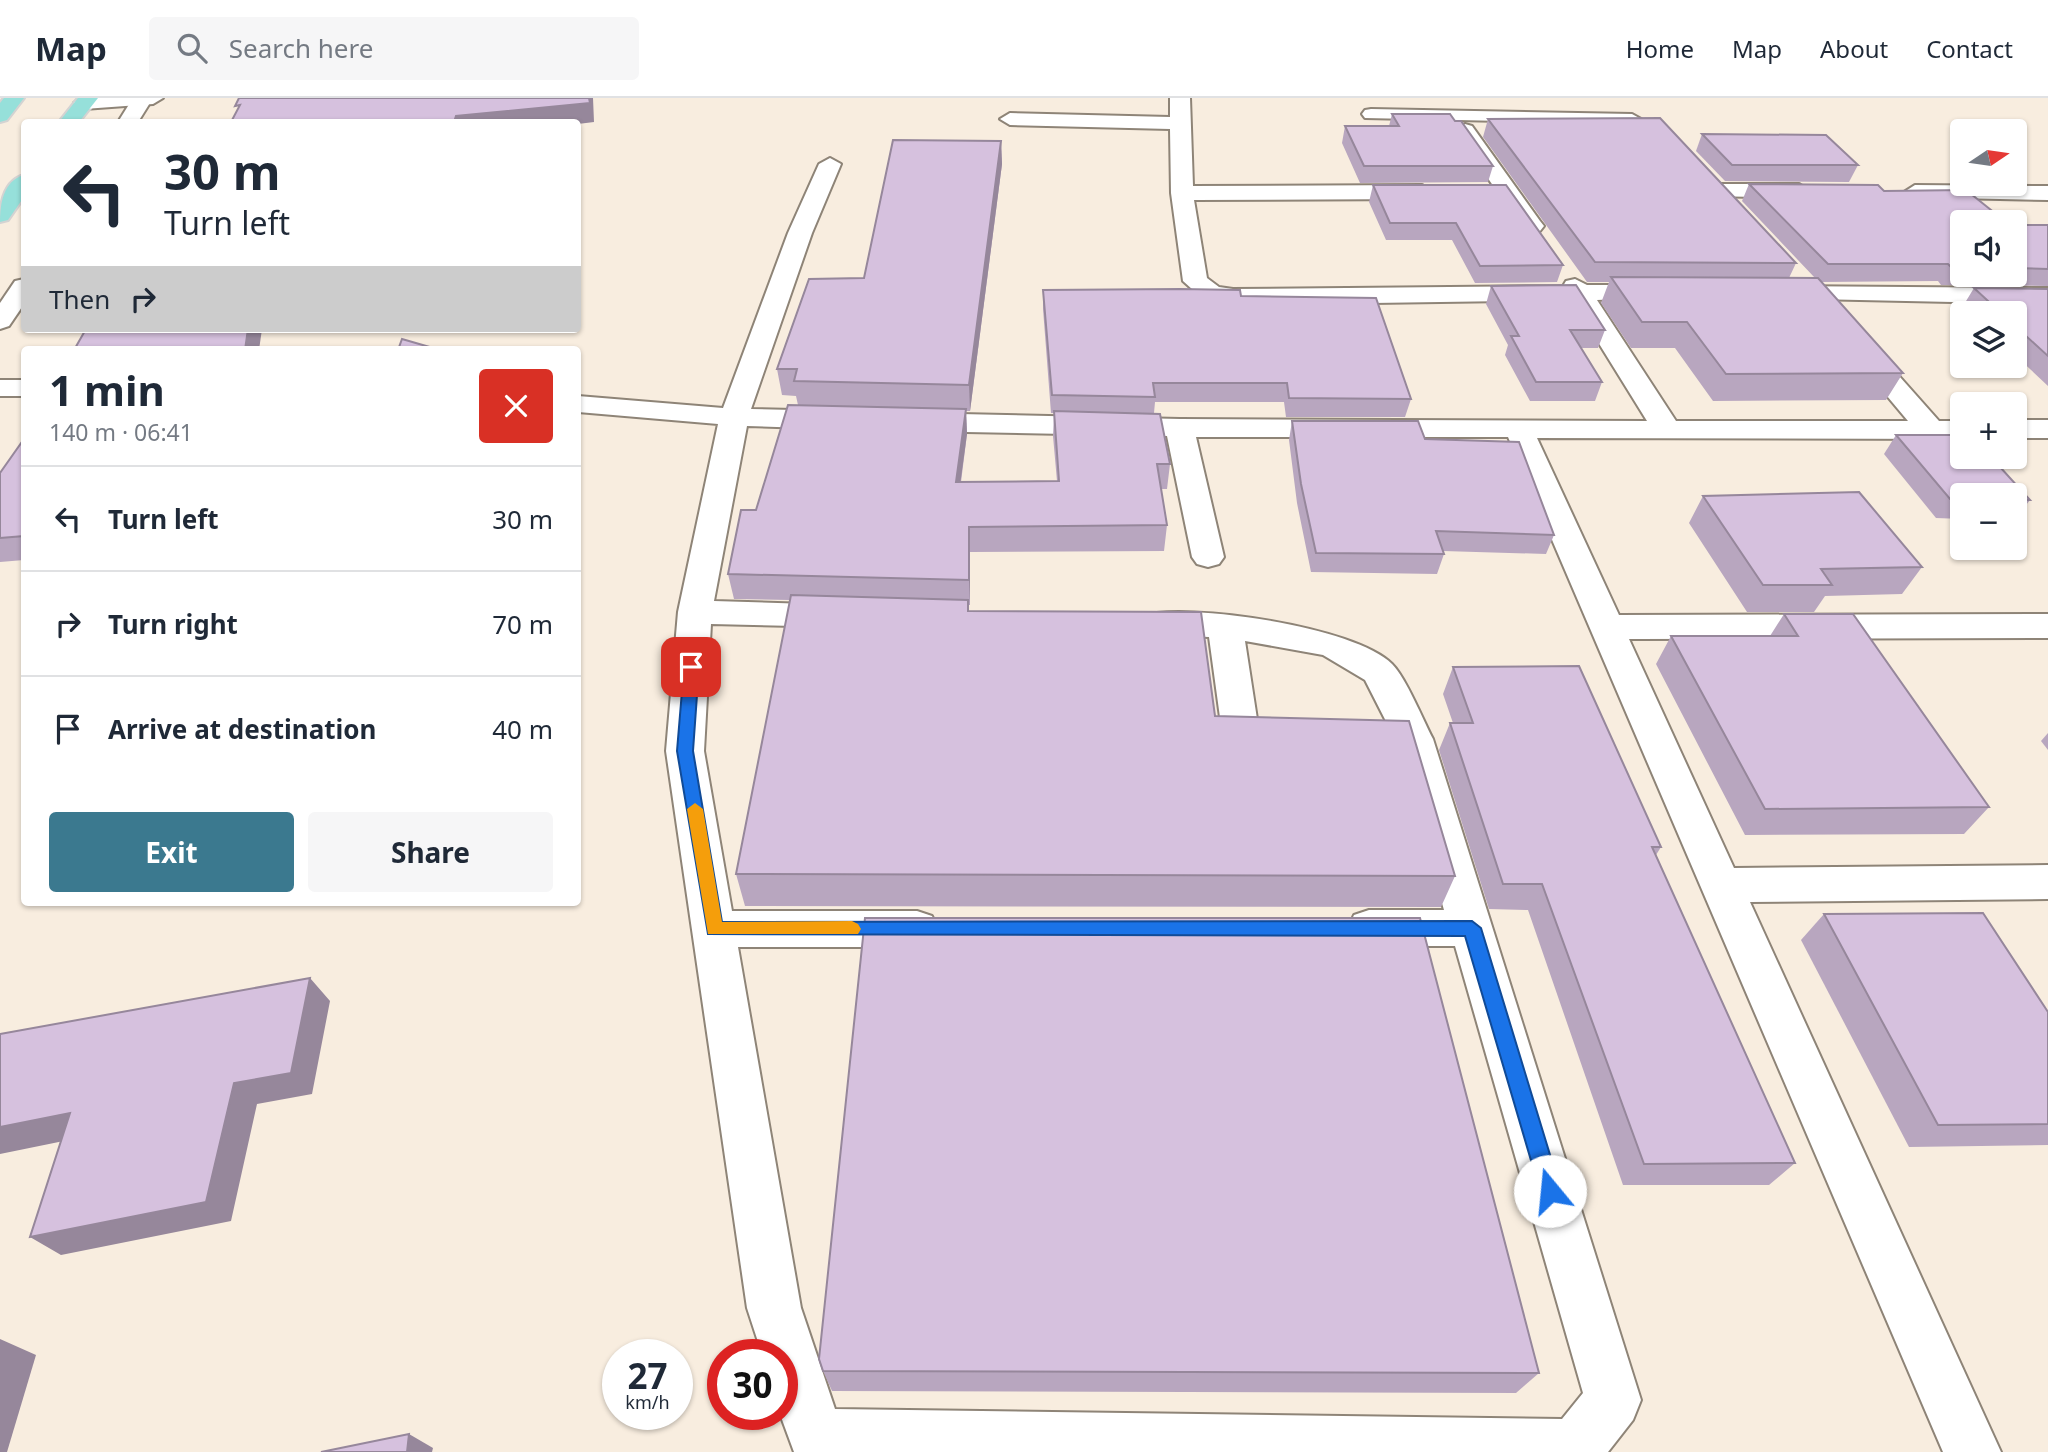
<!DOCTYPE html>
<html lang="en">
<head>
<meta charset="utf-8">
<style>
  :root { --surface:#fff; --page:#f6f6f7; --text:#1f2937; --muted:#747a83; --line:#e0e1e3; --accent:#3b798f }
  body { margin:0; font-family:"Noto Sans",sans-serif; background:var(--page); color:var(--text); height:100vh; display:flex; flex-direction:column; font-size:26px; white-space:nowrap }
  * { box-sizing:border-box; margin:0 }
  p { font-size:23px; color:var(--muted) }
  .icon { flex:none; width:38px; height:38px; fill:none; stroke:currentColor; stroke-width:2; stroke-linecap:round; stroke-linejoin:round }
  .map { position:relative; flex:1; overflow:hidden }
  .panel { position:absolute; left:21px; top:248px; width:560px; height:560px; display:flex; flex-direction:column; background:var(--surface); border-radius:7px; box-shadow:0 2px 5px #0004 }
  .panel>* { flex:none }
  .hud { position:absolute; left:21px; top:21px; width:560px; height:214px; border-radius:7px; box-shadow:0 2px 5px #0004; background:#fff; color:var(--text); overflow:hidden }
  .needle { width:46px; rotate:77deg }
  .buttons { position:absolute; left:1950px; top:21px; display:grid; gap:14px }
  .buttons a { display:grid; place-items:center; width:77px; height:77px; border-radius:7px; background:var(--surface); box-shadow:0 2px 5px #0004; font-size:35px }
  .speed { position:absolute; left:602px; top:1241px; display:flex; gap:14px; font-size:35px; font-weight:700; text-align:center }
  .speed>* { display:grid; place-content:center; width:91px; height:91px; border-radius:50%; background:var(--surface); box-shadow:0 2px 5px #0004; line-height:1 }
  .speed small { font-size:18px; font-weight:400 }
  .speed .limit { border:10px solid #d22; background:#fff; color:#111 }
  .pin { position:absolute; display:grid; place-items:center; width:60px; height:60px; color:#fff; margin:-30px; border-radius:14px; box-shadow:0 4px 10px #0006 }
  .me { position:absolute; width:77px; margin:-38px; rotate:343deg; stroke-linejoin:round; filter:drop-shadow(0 0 5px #0008) }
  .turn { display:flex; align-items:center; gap:24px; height:147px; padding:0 28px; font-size:32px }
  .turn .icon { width:91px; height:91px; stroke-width:2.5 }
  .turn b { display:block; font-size:49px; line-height:60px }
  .then { display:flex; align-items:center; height:66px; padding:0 28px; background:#0003; gap:14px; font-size:26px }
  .round { display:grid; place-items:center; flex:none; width:74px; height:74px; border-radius:7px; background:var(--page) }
  .summary { display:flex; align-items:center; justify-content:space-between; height:119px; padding:0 28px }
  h1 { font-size:42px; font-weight:700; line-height:52px }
  .cta { display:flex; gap:14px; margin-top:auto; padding:14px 28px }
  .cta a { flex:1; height:80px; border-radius:7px; background:var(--accent); color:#fff; font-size:28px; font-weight:700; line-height:80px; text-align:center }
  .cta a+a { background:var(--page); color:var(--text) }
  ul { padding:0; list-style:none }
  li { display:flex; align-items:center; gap:21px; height:105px; padding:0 28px; border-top:2px solid var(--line) }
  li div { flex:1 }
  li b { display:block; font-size:26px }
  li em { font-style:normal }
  header { display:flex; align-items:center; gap:42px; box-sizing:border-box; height:98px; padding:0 35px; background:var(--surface); border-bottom:2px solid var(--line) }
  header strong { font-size:33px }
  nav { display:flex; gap:38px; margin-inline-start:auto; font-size:24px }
  .search { width:490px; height:63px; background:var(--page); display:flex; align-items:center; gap:18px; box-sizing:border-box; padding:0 24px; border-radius:7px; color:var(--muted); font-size:26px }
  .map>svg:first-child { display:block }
</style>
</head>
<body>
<header>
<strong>Map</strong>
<div class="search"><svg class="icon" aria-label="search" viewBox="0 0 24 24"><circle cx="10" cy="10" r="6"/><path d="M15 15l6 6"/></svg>Search here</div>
<nav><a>Home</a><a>Map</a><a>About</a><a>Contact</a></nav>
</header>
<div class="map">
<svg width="2048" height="1354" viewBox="0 0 2048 1354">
  <rect width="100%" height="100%" fill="#f8eddf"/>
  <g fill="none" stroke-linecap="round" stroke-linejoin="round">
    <defs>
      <polygon id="service" points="1371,11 1632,16 1641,21 1632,26 1365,20 1362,16 1365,12"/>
      <g id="minor">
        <polygon points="163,0 153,6 84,11 74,5 80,0"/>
        <polygon points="1170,0 1190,0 1193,88 1422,87 1433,94 1422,101 1194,102 1207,180 1219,189 1233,191 1563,188 1566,183 1575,181 1587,187 1657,187 1666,189 1669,194 1666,199 1597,202 1676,323 1908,323 1846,249 1850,243 1868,243 1939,323 1962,323 1962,341 1537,340 1619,517 2048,516 2048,540 1629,541 1734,770 2048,767 2048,801 1750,804 2001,1354 1943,1354 1508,339 1196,339 1224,459 1219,466 1208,469 1197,466 1192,459 1167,338 914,333 904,330 900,324 904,318 914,315 1180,321 1647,323 1572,202 1233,207 1202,200 1183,183 1171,95 1170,31 1010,27 1000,21 1010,15 1170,19"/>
        <polygon points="1465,26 1472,28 1540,123 1544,128 1540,133 1524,133 1455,32"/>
        <path d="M830,60l11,6 -29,69 -61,176 85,2 10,3 4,6 -4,6 -10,3 -89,-3 -33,175 126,4 12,3 5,8 -5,8 -12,3 -129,-3 -7,127 28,160h185l15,5 6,13 -6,13 -15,5h-179l63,361 34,101 727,10 21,-26 -128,-447h-86l-15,-5 -6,-13 6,-13 15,-5h75l-49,-171 -30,-59 -42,-25 -78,-14 12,78 35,4 6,10 -6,10c-20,6 -44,5 -64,-1l-6,-10 -13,-95 -57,-2 -12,-3 -5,-8 5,-8c49,-14 216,11 252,48 14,14 31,56 41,75l208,661 -8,20 -25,32h-814l-14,-38 2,-60h-20l-15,-46 -81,-557 12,-139 40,-188 -140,-12v-16l145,12 65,-175 31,-69z"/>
        <polygon points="1717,86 1799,86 1810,93 1799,100 1709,98 1706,93 1709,88"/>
        <polygon points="1915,87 2048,88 2048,102 1907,99 1904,94"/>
        <polygon points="1781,188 2048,190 2048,206 1772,200 1769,195 1772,190"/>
        <rect x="0" y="282" width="24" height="16"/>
        <rect x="2014" y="322" width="34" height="18"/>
      </g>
      <g id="tertiary">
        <polygon points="133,0 153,0 138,24 118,24"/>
        <polygon points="24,181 24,206 9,228 0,231 0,205 15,183"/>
      </g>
      <g id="trunk">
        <polygon points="4,0 24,0 7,22 0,24 0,5"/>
        <polygon points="78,0 98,0 79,24 59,24"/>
        <path d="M24,77v22l-16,23 -8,2c0,-18 3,-41 24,-47z"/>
      </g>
    </defs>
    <use href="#service" stroke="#8e8477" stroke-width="4"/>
    <use href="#minor" stroke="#8e8477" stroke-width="4"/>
    <use href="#tertiary" stroke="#8e8477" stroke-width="4"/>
    <use href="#trunk" stroke="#d4d3d2" stroke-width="4"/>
    <use href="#service" fill="#fff" fill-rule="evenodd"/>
    <use href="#minor" fill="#fff" fill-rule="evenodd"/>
    <use href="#tertiary" fill="#fff" fill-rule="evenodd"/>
    <use href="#trunk" fill="#96e0da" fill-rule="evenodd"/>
  </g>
  <g fill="#b8a6bf">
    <polygon points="1392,16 1455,23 1493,68 1488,84 1360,85 1342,45 1345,28 1389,28"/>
    <polygon points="1488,21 1796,165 1789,180 1815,180 1742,103 1749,86 1884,93 1962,124 1962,177 2014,177 2014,127 2048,127 2048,188 1941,187 1938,183 1821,184 1903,275 1886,302 1713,303 1675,250 1631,250 1601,205 1609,184 1587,184 1483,39"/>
    <polygon points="1702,36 1858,67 1849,84 1725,83 1696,53"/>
    <polygon points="1001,43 1002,66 970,313 966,313 967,336 961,384 1057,383 1053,338 1054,315 1051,315 1043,211 1043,192 1241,198 1411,301 1405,319 1286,319 1284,304 1155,304 1154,315 1170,366 1167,391 1161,391 1167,427 1164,453 970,454 970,507 969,507 969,513 1215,618 1455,778 1441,809 745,808 736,776 790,502 734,501 728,476 756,412 798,307 796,298 782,297 777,271 864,180"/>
    <polygon points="1373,87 1563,167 1557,184 1475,185 1452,142 1386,142 1369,104"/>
    <polygon points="1491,188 1605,232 1598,250 1581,250 1602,284 1595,303 1530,303 1505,257 1508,247 1486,206"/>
    <polygon points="1974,190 2048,191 2048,288 2014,256 2014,215 1971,215 1963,208"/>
    <polygon points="1292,323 1425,341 1554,437 1546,456 1443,453 1444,456 1437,476 1311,474 1297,405 1289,342"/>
    <polygon points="1896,337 1962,397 1962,421 1936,420 1884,356"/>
    <polygon points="24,341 24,462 0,464 0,375"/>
    <polygon points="1703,398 1922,469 1902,496 1825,498 1814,514 1747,514 1689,425"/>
    <polygon points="2014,402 2030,402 2015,421 2014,421"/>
    <polygon points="1784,516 1989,709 1964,736 1745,737 1656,566 1671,538 1770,538"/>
    <polygon points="1453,569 1661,749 1656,757 1795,1065 1769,1087 1623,1087 1528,812 1489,811 1439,652 1450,625 1453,625 1443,596"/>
    <polygon points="2048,635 2048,652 2041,643"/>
    <polygon points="1824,816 2048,914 2048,1047 1909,1049 1801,842"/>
    <polygon points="823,1273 1539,1275 1516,1295 832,1293"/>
  </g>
  <g fill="#96879b">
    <polygon points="589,0 593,0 594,24 578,26 578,24 454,24 456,18"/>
    <polygon points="1001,43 1002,66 970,313 969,287"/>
    <polygon points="248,231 262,231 259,252 245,252"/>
    <polygon points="966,311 967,336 957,409 956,384"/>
    <polygon points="969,429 970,454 970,507 969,482"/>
    <polygon points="310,880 330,903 312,996 257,1006 231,1123 61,1157 30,1139 234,985"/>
    <polygon points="70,1015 98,1036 0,1056 0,1029"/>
    <polygon points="0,1241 36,1257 7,1354 0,1354"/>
    <polygon points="409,1336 433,1350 432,1354 407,1354"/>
  </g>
  <g fill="#d6c1de" stroke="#96879b" stroke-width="2">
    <polygon points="239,0 589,0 590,5 456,18 454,24 231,24 240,7 235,8"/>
    <polygon points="1392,16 1450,16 1455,23 1461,23 1493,68 1364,68 1345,28 1399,28"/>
    <polygon points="1660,20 1796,165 1595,164 1488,21"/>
    <polygon points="1702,36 1826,37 1858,67 1732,67"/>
    <polygon points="893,42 1001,43 969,287 794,283 797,271 777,271 809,181 864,180"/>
    <polygon points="1749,86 1878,87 1884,93 1966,92 2006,124 1962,124 1962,170 1952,170 1948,166 1828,166"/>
    <polygon points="1373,87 1506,87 1563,167 1480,168 1456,125 1390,125"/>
    <polygon points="2014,127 2048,127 2048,171 2014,170"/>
    <polygon points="1611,179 1818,180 1903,275 1726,276 1687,224 1642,224"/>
    <polygon points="1576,187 1605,232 1570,232 1602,284 1536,284 1511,238 1519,238 1491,188"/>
    <polygon points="1974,190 2048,191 2048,258 2014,227 2014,215 2001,215"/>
    <polygon points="1180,191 1240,192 1241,198 1376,200 1411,301 1289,300 1287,285 1153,285 1155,299 1052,297 1043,192"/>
    <polygon points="86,231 248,231 245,252 74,252"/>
    <polygon points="402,241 440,252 398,252"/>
    <polygon points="788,307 966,311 956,384 1059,383 1054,313 1160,316 1170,366 1157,366 1167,427 969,429 969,482 728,476 741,412 756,412"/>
    <polygon points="1292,323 1418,323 1425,341 1519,344 1554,437 1436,433 1444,456 1316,455 1301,386"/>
    <polygon points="1896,337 1962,337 1962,359 1991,359 2030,402 2014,402 2014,397 1962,397 1962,401 1950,401"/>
    <polygon points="24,341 24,438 0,440 0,375"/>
    <polygon points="1859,394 1922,469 1821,471 1832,487 1763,487 1703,398"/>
    <polygon points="791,497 968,502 968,513 1201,514 1215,618 1409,623 1455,778 736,776"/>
    <polygon points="1784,516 1853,516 1989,709 1765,711 1671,538 1798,538"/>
    <polygon points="1579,568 1661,749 1652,749 1795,1065 1644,1066 1542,786 1503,786 1450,625 1473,625 1453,569"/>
    <polygon points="1983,815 2048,914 2048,1026 1938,1027 1824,816"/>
    <polygon points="865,820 1420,820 1539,1275 823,1273 819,1261"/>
    <polygon points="310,880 291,975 234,985 206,1104 30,1139 70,1015 0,1029 0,936"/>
    <polygon points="409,1336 407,1354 321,1354"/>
  </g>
  <polygon fill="#1a73e8" stroke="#114b97" stroke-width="2" points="691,564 699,569 693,653 722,824 1472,823 1481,830 1561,1093 1557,1100 1550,1103 1543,1100 1540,1093 1465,838 708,836 677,653 684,569"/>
  <polygon fill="#f59e0b" points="695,705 703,711 722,824 852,823 858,826 861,831 858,836 708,836 687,711"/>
</svg>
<div class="buttons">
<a><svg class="needle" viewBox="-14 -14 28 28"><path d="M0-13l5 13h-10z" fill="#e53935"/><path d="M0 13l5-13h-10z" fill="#747a83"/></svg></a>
<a><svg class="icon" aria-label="sound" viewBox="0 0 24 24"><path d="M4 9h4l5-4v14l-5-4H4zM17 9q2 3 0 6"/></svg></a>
<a><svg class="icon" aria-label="layers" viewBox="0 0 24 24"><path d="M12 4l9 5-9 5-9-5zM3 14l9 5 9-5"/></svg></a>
<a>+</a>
<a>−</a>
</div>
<div class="speed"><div>27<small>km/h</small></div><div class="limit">30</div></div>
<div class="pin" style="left:691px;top:569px;background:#d93025"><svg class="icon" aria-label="arrive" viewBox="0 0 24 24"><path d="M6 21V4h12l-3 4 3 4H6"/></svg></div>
<svg class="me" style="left:1550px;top:1093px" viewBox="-20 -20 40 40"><circle r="19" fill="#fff"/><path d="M0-13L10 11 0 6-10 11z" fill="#1a73e8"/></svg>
<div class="hud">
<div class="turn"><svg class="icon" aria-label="left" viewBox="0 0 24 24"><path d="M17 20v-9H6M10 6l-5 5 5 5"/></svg><div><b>30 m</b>Turn left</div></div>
<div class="then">Then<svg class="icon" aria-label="right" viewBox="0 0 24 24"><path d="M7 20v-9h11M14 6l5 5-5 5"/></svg></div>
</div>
<section class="panel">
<div class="summary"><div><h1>1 min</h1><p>140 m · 06:41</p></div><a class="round" style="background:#d93025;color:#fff"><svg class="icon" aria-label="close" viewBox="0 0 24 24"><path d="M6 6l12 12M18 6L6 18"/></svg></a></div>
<ul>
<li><svg class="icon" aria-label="left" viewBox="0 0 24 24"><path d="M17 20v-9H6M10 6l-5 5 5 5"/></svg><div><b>Turn left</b></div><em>30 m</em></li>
<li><svg class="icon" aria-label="right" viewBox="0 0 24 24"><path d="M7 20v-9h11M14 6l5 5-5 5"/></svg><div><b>Turn right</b></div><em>70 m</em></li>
<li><svg class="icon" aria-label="arrive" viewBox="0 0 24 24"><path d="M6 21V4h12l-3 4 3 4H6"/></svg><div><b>Arrive at destination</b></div><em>40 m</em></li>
</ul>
<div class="cta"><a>Exit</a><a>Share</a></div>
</section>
</div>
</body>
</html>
